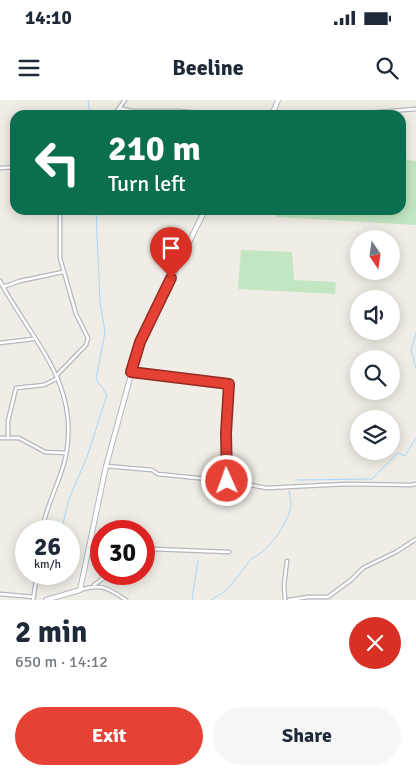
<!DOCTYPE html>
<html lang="en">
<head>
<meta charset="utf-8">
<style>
  :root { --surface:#fff; --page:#f6f6f7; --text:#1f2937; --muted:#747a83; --accent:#e54135 }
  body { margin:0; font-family:Signika,sans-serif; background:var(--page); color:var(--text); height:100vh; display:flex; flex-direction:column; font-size:19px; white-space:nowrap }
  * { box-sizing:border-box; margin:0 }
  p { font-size:16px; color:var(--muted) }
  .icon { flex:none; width:28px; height:28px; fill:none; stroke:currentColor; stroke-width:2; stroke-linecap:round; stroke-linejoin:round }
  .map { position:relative; height:500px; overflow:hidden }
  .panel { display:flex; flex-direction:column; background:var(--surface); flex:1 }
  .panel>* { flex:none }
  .guide { position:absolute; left:10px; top:10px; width:396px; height:105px; border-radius:15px; box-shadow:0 2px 12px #0003; background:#0b6e4f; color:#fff; overflow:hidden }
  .needle { width:32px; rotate:167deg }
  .tools { position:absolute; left:350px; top:130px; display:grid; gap:10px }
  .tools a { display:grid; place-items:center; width:50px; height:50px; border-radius:50%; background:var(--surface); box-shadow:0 2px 12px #0003; font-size:25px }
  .speed { position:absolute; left:15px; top:420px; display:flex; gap:10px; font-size:25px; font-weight:700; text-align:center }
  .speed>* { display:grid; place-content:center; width:65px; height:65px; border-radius:50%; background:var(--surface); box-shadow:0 2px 12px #0003; line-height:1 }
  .speed small { font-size:12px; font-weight:400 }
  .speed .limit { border:8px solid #d22; background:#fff; color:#111 }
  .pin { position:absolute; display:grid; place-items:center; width:42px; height:42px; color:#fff; margin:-51px -21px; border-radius:50% 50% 50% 0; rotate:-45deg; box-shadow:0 0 5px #0007 }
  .pin .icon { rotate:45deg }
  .me { position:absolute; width:55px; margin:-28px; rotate:358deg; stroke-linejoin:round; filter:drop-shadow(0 0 4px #0008) }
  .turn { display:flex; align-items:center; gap:18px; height:105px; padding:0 15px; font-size:22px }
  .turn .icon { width:65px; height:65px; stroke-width:2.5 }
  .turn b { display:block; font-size:35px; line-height:42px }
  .round { display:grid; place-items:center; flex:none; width:52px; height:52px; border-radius:26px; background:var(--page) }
  .headline { display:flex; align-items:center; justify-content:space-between; height:85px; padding:0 15px }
  h1 { font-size:30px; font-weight:800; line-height:38px }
  .cta { display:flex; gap:10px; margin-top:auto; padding:10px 15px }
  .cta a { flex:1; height:58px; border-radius:30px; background:var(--accent); color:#fff; font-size:20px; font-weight:800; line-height:58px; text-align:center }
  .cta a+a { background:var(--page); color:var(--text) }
  .status { display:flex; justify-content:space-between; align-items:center; height:35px; padding:0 25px; background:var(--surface); direction:ltr }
  .status svg { height:14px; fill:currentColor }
  header { display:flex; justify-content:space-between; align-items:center; height:65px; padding:0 15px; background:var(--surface); font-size:22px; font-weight:800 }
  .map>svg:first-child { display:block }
</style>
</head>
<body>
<div class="status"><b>14:10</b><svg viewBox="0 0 49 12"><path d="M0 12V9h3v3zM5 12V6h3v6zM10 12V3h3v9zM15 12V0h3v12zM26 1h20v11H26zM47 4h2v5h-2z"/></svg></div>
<header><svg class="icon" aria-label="menu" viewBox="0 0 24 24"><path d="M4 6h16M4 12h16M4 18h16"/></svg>Beeline<svg class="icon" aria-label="search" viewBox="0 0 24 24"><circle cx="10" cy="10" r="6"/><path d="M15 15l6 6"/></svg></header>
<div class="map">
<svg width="416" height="500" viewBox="0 0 416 500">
  <rect width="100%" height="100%" fill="#efede5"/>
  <g fill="#c3e6c2">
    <polygon points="401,59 416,61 416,125 277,117 277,110 401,110"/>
    <polygon points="241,150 292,152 294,180 336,182 335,194 238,189"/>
  </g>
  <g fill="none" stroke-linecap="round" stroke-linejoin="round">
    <g stroke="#a7d8fd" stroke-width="1">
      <polyline points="88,0 90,15"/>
      <polyline points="416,233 411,250 416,268"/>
      <polyline points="295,380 372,379 398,353 405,356 416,338"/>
      <polyline points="61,431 69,399 87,357 107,295 96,279 105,232 100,202 96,110"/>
      <polyline points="192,500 198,460"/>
      <path d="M211,500l16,-10 25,-32c15,-4 34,-33 38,-48 2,-6 0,-13 -1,-19"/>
    </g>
    <defs>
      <g id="street">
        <polyline points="119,8 131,11 178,11 221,15"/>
        <polyline points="114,15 125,0"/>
        <polyline points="343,15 416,9"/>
        <polyline points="0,68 15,67"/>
        <path d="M0,181c31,59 80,101 66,174 -5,26 -20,49 -24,76"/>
        <polyline points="3,187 20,181 63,172"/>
        <polyline points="0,243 33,239"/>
        <polyline points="132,273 229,284 226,333 227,381"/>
        <polyline points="57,275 86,245 88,238 76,214 60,158 60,110"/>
        <polyline points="0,338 19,338 45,352 66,353"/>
        <polyline points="8,338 8,321 16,288 44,285 58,278"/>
        <polyline points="106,366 152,370 158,374 227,381 267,388 347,384 411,385 416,384"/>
        <polyline points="144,452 152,449 229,452"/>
        <polyline points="94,485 109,474"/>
        <path d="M80,490c21,-7 28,-2 46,10"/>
        <polyline points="0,494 34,497"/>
        <polyline points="33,500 37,474"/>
        <polyline points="285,500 284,485 287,461"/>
        <polyline points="289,500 308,497 328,497 351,480 363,468 396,452 416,439"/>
      </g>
      <g id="secondary">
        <polyline points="272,15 278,0"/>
        <polyline points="46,500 80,490 106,366 140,242 205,110"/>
      </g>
    </defs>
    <use href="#street" stroke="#b5b8bc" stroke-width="5"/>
    <use href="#secondary" stroke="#b4b8bc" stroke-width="6"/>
    <use href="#street" stroke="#fff" stroke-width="2.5"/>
    <use href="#secondary" stroke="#fff" stroke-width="4"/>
  </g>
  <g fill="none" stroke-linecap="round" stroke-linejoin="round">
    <defs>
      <polyline id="route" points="171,178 140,242 131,272 229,284 226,333 227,381"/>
    </defs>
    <use href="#route" stroke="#952a22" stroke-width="12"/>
    <use href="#route" stroke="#e54135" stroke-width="9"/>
  </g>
</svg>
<div class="tools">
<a><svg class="needle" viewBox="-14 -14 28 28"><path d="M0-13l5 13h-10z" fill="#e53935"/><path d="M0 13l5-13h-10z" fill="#747a83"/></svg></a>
<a><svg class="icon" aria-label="sound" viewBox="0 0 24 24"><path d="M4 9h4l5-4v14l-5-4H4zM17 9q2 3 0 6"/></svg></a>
<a><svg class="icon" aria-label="search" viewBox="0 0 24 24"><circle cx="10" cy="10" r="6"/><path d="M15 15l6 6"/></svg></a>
<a><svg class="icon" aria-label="layers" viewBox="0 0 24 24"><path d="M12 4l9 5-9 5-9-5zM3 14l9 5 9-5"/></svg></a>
</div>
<div class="speed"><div>26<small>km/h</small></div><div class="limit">30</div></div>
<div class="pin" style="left:171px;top:178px;background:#d93025"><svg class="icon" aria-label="arrive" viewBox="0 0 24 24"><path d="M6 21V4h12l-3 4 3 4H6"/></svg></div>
<svg class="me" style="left:227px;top:381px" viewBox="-20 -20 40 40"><circle r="17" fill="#e54135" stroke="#fff" stroke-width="3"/><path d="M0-11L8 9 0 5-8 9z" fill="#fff"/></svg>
<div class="guide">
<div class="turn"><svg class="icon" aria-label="left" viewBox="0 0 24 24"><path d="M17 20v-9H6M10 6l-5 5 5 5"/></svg><div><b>210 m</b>Turn left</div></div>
</div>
</div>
<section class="panel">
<div class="headline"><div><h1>2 min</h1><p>650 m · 14:12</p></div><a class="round" style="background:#d93025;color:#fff"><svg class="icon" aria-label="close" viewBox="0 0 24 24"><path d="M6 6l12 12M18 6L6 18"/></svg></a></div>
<div class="cta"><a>Exit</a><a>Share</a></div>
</section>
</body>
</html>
